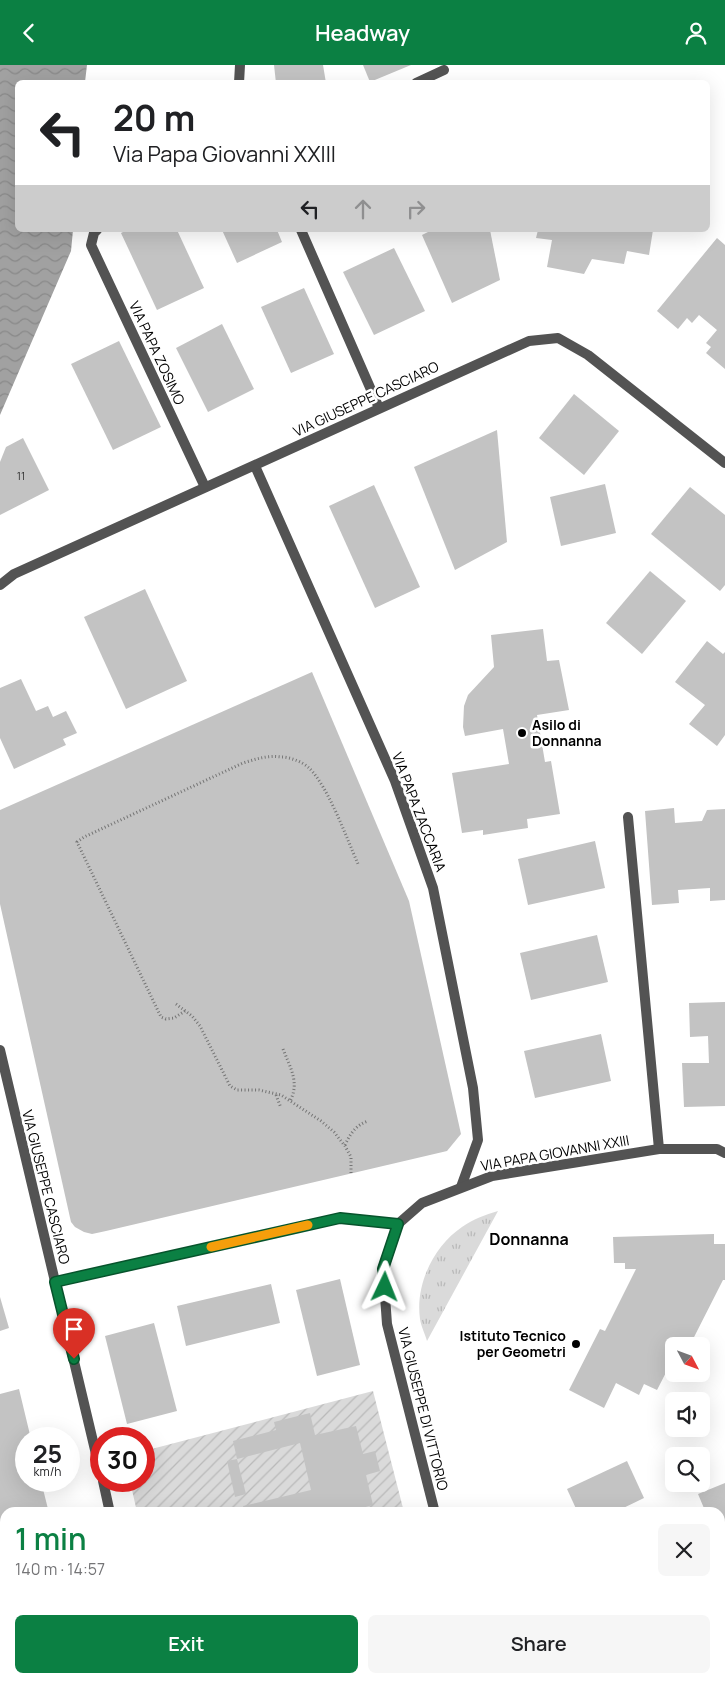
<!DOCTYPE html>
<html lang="en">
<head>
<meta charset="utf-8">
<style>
  :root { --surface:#fff; --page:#f6f6f6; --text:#202124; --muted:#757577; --accent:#0b8043 }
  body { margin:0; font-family:Manrope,sans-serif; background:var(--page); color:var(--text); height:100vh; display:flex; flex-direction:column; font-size:19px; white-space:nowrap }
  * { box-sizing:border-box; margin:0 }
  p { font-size:16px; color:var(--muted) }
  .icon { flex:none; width:28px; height:28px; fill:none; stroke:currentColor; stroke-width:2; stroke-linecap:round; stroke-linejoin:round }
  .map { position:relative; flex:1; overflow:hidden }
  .panel { position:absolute; left:0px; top:1442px; width:725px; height:176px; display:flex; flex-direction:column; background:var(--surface); border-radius:15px 15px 0 0; box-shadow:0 5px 20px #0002 }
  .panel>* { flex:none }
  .banner { position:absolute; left:15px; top:15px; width:695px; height:152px; border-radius:8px; box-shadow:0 5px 20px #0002; background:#fff; color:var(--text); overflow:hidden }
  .needle { width:32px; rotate:131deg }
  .tools { position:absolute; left:665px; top:1272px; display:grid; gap:10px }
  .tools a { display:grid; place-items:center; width:45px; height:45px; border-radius:8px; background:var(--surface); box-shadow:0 5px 20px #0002; font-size:25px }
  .speed { position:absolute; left:15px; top:1362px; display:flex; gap:10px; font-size:25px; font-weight:700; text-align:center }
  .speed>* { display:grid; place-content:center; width:65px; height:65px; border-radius:50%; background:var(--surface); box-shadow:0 5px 20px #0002; line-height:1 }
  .speed small { font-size:12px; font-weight:400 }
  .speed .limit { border:8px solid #d22; background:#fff; color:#111 }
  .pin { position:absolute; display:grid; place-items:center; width:42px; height:42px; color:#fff; margin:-51px -21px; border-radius:50% 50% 50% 0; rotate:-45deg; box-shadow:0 0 5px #0007 }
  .pin .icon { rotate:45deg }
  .me { position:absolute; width:55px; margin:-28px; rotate:2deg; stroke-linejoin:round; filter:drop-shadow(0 0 4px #0008) }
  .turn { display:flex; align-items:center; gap:18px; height:105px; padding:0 15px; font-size:22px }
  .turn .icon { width:65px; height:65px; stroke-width:2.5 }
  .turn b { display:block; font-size:35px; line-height:42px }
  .lanes { display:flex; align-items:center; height:48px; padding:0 15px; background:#0003; justify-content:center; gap:25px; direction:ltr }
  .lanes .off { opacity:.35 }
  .round { display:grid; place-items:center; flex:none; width:52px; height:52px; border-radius:8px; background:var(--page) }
  .headline { display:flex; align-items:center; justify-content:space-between; height:85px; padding:0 15px }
  h1 { font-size:30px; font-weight:600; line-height:38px; color:var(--accent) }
  .cta { display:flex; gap:10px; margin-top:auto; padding:10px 15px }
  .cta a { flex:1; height:58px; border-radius:8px; background:var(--accent); color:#fff; font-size:20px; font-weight:600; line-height:58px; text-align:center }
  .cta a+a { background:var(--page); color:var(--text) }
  header { display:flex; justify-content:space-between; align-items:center; height:65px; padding:0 15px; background:var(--accent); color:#fff; font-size:22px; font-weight:600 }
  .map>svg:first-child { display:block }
</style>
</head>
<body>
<header><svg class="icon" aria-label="back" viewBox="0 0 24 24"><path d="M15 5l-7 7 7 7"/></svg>Headway<svg class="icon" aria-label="person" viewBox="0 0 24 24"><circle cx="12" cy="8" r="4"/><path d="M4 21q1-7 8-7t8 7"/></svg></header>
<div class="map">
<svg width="725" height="1618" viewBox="0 0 725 1618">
  <defs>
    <pattern id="grass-tufts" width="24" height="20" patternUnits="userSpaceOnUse" patternTransform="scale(1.25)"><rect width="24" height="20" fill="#dadada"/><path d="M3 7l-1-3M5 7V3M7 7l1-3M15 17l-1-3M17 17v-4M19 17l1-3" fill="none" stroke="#b9b9b9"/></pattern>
    <pattern id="garden-furrows" width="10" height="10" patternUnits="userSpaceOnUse" patternTransform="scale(1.25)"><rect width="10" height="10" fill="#dadada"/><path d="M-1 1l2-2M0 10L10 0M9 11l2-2" fill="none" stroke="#b9b9b9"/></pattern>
    <pattern id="water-waves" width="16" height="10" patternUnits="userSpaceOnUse" patternTransform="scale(1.25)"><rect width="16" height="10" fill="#a1a1a1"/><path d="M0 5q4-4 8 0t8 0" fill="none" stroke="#898989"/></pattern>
  </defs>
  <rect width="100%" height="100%" fill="#fff"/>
  <path fill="url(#grass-tufts)" d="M498,1146l-71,130c-2,-7 -6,-15 -7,-22 -5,-35 14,-73 42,-92 11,-8 23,-12 36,-16z"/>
  <g fill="url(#garden-furrows)">
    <polygon points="373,1326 404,1447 137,1447 130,1416 144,1416 144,1386"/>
    <polygon points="372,1614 445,1614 445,1618 387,1618"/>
  </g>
  <polygon fill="url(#water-waves)" points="0,0 87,0 85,17 18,18 18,165 73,165 71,186 0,350"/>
  <g fill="#c3c3c3">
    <polygon points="274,0 323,0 326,18 276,18"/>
    <polygon points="363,0 411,0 370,17"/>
    <polygon points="127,165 177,165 204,223 157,245 121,168"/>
    <polygon points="222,165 277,165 282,177 237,198"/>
    <polygon points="432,165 490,165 500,215 452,238 422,170"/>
    <polygon points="538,165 653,165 649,190 627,186 624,199 592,194 584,209 547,202 552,175 536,173"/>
    <polygon points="717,173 725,180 725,304 706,288 711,282 706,278 717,265 699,250 692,258 687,253 678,264 657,246"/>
    <polygon points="394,183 425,246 374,270 343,207"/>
    <polygon points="304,223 334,289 291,308 261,242"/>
    <polygon points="222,259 254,324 208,347 176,283"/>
    <polygon points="119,276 161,362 113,385 71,299"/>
    <polygon points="574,329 619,366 584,410 539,373"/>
    <polygon points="497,365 507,477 455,505 414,402"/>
    <polygon points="23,373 49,425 0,450 0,397 6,382"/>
    <polygon points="605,419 616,468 561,481 550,432"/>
    <polygon points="374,420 420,522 375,543 329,441"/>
    <polygon points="690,422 725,450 725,520 720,526 651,469"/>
    <polygon points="650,506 686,536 642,589 606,558"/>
    <polygon points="145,524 187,616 126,644 84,552"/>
    <polygon points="543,564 547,596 559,595 569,645 537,650 545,697 551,696 560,749 527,754 528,763 483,770 483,765 462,768 452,708 509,699 503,664 465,671 463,662 464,641 468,630 494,602 491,570"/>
    <polygon points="707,576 723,589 725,587 725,670 717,681 689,659 705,640 675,617"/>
    <polygon points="312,607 409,836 461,1069 447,1086 106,1166 92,1169 84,1167 75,1162 71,1157 0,839 0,745"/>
    <polygon points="21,614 36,646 48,641 53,652 66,646 77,668 63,674 66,680 14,704 0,673 0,623"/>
    <polygon points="674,743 675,758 702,756 707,745 725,744 725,835 710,836 710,823 678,825 679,838 652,840 645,746"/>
    <polygon points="595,776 605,823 528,840 518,794"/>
    <polygon points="597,870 608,917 531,935 520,888"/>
    <polygon points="725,937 725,1041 684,1042 682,998 709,998 708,971 690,972 689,938"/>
    <polygon points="601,969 611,1016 535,1033 524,986"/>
    <polygon points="714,1169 714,1179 725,1179 725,1215 723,1215 690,1280 682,1275 679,1281 674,1281 674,1292 657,1325 644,1319 639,1330 616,1318 604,1343 569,1325 600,1264 605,1266 636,1204 625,1204 625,1198 614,1198 613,1172"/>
    <polygon points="340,1214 360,1300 317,1311 296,1225"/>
    <polygon points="271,1219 280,1258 186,1281 177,1241"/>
    <polygon points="0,1232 9,1263 0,1266"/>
    <polygon points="154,1258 177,1346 127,1359 105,1271"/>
    <polygon points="19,1324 31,1374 26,1374 26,1416 41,1416 49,1448 5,1448 5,1533 0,1531 0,1329"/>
    <polygon points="310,1348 315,1370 356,1361 363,1389 375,1386 380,1406 366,1410 373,1440 358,1444 358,1448 245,1448 243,1441 311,1425 300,1378 237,1394 233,1376 276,1365 274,1357"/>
    <polygon points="237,1394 246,1429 235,1432 227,1396"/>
    <polygon points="627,1396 644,1433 613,1448 578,1448 567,1424"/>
    <polygon points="725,1418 725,1475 720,1477 720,1448 706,1448 698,1429"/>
    <polygon points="88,1614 104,1614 116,1618 86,1618"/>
  </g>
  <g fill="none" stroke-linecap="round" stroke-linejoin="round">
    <g stroke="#757575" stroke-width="3" stroke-dasharray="1 2.5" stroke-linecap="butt">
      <polyline points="176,939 192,951 200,961 230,1021 237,1025 259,1025 281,1030 321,1056 334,1067 345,1081 351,1092 351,1108"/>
      <path d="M185,946l-11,7 -8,1 -5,-2 -84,-175 7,-5 159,-74c13,-4 25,-8 38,-6 9,0 22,5 28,11 19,18 38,71 49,96"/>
      <path d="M283,984c7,18 17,34 7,52"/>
      <polyline points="276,1030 281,1043"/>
      <path d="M345,1080c5,-11 11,-20 23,-24"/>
    </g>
    <g stroke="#535353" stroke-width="10">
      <polyline points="239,18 240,0"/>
      <polyline points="416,18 444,5"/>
      <polyline points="97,165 94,168 91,180 205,422"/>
      <polyline points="301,165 379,343"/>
      <polyline points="255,401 395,716 433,823 473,1023 478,1075 461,1122"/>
      <polyline points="0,520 14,509 529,276 558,273 588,290 725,398"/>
      <polyline points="628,752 659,1084"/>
      <polyline points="0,985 101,1410"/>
      <polyline points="398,1159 383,1203 387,1259 435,1448"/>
      <polyline points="55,1217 340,1153 398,1159 422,1138 492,1111 659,1084 717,1084 725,1088"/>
      <polyline points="103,1416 110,1448"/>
      <polyline points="720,1545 725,1543"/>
      <polyline points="0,1546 5,1548"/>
      <polyline points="239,1614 255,1618"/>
      <polyline points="478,1614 479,1618"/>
      <polyline points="486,1614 491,1618"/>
      <polyline points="700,1614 701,1618"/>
      <polyline points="559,1618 568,1614"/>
    </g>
  </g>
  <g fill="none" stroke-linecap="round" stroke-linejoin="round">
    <defs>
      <polyline id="route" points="74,1294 55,1217 340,1153 398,1159 383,1204 385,1222"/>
    </defs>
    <use href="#route" stroke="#07532c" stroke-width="12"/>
    <use href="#route" stroke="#0b8043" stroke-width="9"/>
    <polyline stroke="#f59e0b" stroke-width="9" points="211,1182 308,1160"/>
  </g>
  <g fill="#000" stroke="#fff" stroke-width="2">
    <circle cx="522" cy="668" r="5"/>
    <circle cx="576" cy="1279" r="5"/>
  </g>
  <g text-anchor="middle" stroke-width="5" stroke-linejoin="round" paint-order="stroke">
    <g font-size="11" fill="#313131">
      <text x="21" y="415">11</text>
    </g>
    <g font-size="14" fill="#000" stroke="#fff">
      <text transform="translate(157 288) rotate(65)" y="5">VIA PAPA ZOSIMO</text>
      <text transform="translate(366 334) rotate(-25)" y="5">VIA GIUSEPPE CASCIARO</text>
      <text transform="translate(419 747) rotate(69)" y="5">VIA PAPA ZACCARIA</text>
      <text transform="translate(555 1088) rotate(-10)" y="5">VIA PAPA GIOVANNI XXIII</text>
      <text transform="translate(46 1122) rotate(76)" y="5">VIA GIUSEPPE CASCIARO</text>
      <text transform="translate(423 1344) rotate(76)" y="5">VIA GIUSEPPE DI VITTORIO</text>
    </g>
    <g font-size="14" font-weight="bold" fill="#000" stroke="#fff" text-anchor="start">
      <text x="532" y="665">Asilo di<tspan x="532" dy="16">Donnanna</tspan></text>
      <text x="566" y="1276" text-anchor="end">Istituto Tecnico<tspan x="566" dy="16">per Geometri</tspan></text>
    </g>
    <g font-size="16" font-weight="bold" fill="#000" stroke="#fff">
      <text x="529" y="1180">Donnanna</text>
    </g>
  </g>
</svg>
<div class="tools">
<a><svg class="needle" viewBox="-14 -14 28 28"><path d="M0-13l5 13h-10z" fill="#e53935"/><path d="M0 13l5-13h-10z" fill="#757577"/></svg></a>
<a><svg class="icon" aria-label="sound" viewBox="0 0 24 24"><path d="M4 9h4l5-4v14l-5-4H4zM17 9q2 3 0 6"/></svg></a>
<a><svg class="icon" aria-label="search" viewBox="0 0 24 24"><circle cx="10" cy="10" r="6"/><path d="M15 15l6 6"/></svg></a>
</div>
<div class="speed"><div>25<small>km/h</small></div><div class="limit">30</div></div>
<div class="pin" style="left:74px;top:1294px;background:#d93025"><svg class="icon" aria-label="arrive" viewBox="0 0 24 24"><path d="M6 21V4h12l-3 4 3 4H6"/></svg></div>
<svg class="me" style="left:385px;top:1222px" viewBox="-20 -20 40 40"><path d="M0-17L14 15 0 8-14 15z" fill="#0b8043" stroke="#fff" stroke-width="4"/></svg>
<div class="banner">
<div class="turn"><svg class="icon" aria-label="left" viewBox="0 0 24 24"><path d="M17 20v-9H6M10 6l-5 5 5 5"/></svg><div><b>20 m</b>Via Papa Giovanni XXIII</div></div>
<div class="lanes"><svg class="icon" aria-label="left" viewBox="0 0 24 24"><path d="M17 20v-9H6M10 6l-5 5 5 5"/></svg><svg class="icon off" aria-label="ahead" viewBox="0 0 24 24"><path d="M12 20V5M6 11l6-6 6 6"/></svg><svg class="icon off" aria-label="right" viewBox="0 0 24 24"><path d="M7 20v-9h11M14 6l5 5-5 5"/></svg></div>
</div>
<section class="panel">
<div class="headline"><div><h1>1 min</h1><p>140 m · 14:57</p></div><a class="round"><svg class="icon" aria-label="close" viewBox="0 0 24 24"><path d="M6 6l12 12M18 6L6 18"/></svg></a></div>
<div class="cta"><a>Exit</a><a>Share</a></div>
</section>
</div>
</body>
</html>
